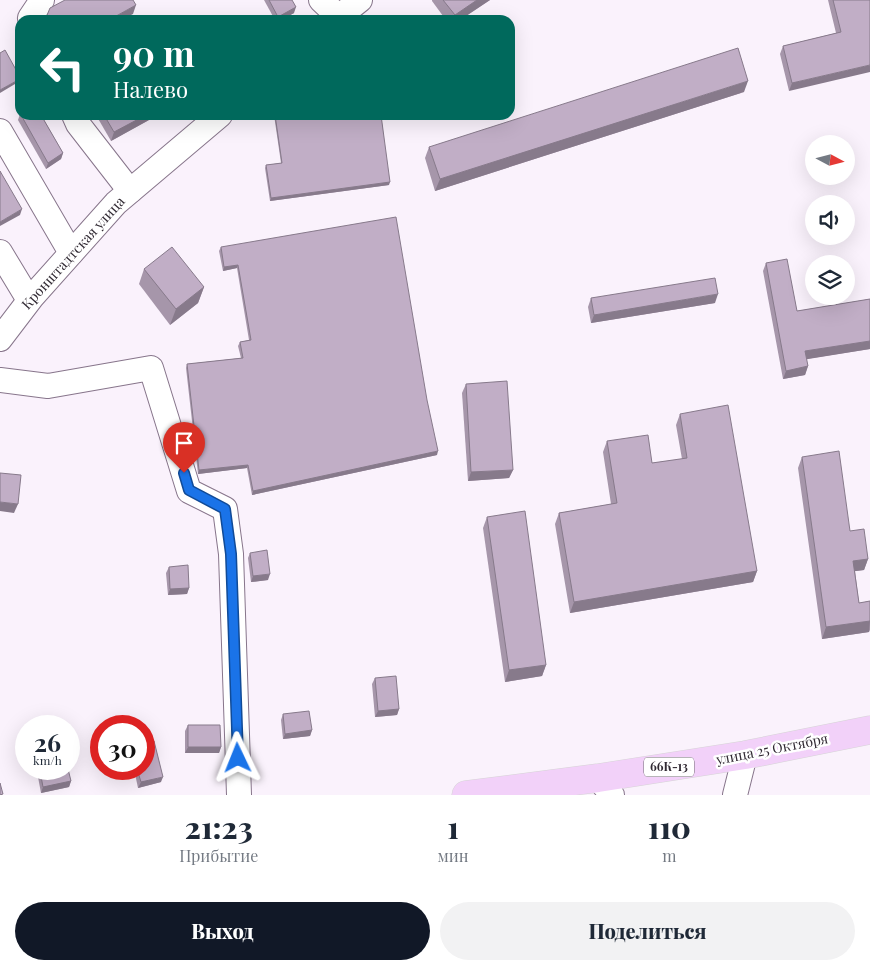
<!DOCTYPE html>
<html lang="ru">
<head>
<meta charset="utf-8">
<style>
  :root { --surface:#fff; --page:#f2f2f3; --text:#1f2937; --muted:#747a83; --accent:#111827 }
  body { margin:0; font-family:"Playfair Display",serif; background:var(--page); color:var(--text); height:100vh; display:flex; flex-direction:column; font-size:19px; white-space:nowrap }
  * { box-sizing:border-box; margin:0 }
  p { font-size:16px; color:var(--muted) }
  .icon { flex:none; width:28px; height:28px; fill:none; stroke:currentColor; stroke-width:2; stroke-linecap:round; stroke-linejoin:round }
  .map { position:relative; height:795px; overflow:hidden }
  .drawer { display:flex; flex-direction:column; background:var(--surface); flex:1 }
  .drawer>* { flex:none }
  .guide { position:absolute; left:15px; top:15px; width:500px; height:105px; border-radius:15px; box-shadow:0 5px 20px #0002; background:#00695c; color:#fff; overflow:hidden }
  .needle { width:32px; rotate:97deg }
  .fabs { position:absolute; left:805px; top:135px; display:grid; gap:10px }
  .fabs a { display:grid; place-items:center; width:50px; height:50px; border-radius:50%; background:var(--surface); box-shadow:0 5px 20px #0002; font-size:25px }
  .speed { position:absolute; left:15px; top:715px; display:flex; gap:10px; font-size:25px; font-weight:700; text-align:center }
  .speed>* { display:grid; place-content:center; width:65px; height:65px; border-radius:50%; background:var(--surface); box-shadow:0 5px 20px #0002; line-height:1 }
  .speed small { font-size:12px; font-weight:400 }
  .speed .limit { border:8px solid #d22; background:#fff; color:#111 }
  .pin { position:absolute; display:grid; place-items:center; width:42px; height:42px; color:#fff; margin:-51px -21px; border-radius:50% 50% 50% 0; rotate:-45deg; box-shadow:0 0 5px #0007 }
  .pin .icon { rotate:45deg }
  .me { position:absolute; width:55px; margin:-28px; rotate:358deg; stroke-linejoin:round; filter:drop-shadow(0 0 4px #0008) }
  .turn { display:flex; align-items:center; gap:18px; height:105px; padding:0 15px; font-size:22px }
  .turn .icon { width:65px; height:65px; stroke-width:2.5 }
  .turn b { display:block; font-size:35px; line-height:42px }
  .eta { display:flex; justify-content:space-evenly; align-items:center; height:85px; text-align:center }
  .eta b { font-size:30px; font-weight:800; line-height:35px }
  .button { display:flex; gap:10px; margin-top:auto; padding:10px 15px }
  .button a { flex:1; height:58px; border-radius:30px; background:var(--accent); color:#fff; font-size:20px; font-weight:800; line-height:58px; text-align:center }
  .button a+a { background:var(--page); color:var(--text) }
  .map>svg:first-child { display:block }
</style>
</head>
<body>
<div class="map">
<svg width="870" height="795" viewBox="0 0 870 795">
  <rect width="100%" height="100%" fill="#faf2fc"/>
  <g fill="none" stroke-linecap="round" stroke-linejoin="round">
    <defs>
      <g id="minor">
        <polyline points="321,0 339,17"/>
        <polyline points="31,20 30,18 42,0"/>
        <polyline points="335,20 360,0"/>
        <polyline points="74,115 78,124 130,191"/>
        <polyline points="0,131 71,253"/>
        <polyline points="0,252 29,300"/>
        <polyline points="0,339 32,297 116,203 220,115"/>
        <polyline points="0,380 48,386 151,368 189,491 225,509 231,554 239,795"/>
        <polyline points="598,778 612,795"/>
        <polyline points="735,795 745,755"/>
      </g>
      <polyline id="major" points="466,795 598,778 745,755 870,730"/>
    </defs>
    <use href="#minor" stroke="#87758b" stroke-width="26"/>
    <use href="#major" stroke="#d6d4d6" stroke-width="29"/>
    <use href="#minor" stroke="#fff" stroke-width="24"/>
    <use href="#major" stroke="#f2d1f9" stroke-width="28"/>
  </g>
  <g fill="#a696aa">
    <polygon points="264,0 292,0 294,13 281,20 275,20"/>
    <polygon points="432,0 490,0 460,20 446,20 432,1"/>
    <polygon points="828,0 870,0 789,91 780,54 783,46 836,33"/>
    <polygon points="744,92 435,191 425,158 429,147"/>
    <polygon points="20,114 41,115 63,153 61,159 46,169 18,120"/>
    <polygon points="96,115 158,115 111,141"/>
    <polygon points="274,115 381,115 389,185 270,201 265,168 266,165 281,163"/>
    <polygon points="221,247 437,455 252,495 247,468 198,474 186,368 187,364 241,358 238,346 240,342 249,340 237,268 223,271 219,251"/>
    <polygon points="766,263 797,311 870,299 870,349 806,359 808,366 805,375 783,379 763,271"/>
    <polygon points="144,269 204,287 198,303 170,325 139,284"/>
    <polygon points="591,298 715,303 591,323 588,307"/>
    <polygon points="466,384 513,470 509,478 468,481 462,393"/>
    <polygon points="680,414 757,571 753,582 570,613 555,524 559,513 611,504 603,452 607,441 652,463 682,459 676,425"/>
    <polygon points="802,457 868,559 864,570 855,571 859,603 870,601 870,630 869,632 822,639 798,468"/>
    <polygon points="487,517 546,665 542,676 505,682 483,528"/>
    <polygon points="250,553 268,580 251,582 248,558"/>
    <polygon points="169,567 189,588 187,594 168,595 166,573"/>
    <polygon points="375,678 399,709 397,715 375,717 372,684"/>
    <polygon points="283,714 312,730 310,736 283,739 281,720"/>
    <polygon points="188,725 221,747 219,753 185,753 185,731"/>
    <polygon points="134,769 144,769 161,782 138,788"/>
    <polygon points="40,771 71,781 69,787 41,793 38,777"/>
  </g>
  <g fill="#877a8b">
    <polygon points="477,0 490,0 460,20 453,20 455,15"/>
    <polygon points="136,5 133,14 121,20 109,20"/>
    <polygon points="296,7 294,13 281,20 277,20 278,17"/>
    <polygon points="870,65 870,72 789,91 792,83"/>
    <polygon points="20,79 20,81 0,93 0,90"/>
    <polygon points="748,81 744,92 435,191 440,179"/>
    <polygon points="146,115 158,115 111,141 114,132"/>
    <polygon points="63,153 61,159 46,169 48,163"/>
    <polygon points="390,182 389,185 270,201 271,198"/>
    <polygon points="22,209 20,215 0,226 0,222"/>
    <polygon points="238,265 237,268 223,271 224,267"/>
    <polygon points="204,287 198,303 170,325 176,309"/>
    <polygon points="718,294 715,303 591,323 594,315"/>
    <polygon points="870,341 870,349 802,360 805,351"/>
    <polygon points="808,366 805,375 783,379 786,371"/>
    <polygon points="438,451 437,455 252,495 253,491"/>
    <polygon points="248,465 247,468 198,474 199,470"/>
    <polygon points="513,470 509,478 468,481 471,472"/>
    <polygon points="0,502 18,504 14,513 0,511"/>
    <polygon points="868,559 864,570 849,572 853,561"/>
    <polygon points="757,571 753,582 570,613 574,602"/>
    <polygon points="270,574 268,580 251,582 253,576"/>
    <polygon points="189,588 187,594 168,595 170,589"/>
    <polygon points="870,621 869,632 822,639 826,627"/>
    <polygon points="546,665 542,676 505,682 509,670"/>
    <polygon points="399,709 397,715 375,717 378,711"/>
    <polygon points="312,730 310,736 283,739 285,734"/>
    <polygon points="188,747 221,747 219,753 185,753"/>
    <polygon points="163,777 161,782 138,788 141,782"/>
    <polygon points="71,781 69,787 41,793 43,787"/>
  </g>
  <g fill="#c1aec6" stroke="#877a8b">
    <polygon points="65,0 133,0 136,5 109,20 45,20 50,8"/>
    <polygon points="269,0 292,0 296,7 278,17"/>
    <polygon points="443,0 477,0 455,15"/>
    <polygon points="833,0 870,0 870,65 792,83 783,46 841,32"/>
    <polygon points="738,48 748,81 440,179 429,147"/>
    <polygon points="5,50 20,77 20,79 0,90 0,53"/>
    <polygon points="21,115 41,115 63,153 48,163"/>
    <polygon points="104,115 146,115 114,132"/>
    <polygon points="275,115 381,115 390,182 271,198 266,165 282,163"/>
    <polygon points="0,171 22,209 0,222"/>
    <polygon points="396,217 427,400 438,451 253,491 248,465 199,470 187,364 243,358 240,342 251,340 238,265 224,267 221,247"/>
    <polygon points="172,247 204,287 176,309 144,269"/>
    <polygon points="787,259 797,311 870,299 870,341 805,351 808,366 786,371 766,263"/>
    <polygon points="715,278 718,294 594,315 591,298"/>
    <polygon points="507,381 513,470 471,472 466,384"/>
    <polygon points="728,405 757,571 574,602 559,513 617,503 607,441 648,435 652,463 687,458 680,414"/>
    <polygon points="839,451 850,531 864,529 868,559 853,561 859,603 870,601 870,621 826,627 802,457"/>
    <polygon points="0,473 21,475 18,504 0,502"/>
    <polygon points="525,511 546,665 509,670 487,517"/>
    <polygon points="267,550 270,574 253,576 250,553"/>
    <polygon points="188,565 189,588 170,589 169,567"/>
    <polygon points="396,676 399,709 378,711 375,678"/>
    <polygon points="309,711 312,730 285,734 283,714"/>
    <polygon points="188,725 220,725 221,747 188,747"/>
    <polygon points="154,741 163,777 141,782 137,769 144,769 144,743"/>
    <polygon points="51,769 68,769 71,781 43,787 40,771"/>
    <polygon points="0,783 3,794 0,795"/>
  </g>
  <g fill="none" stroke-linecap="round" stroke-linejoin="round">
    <defs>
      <polyline id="route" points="184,473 189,490 225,509 231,554 238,758"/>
    </defs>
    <use href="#route" stroke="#114b97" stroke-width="12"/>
    <use href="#route" stroke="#1a73e8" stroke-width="9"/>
  </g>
  <g text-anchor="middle" stroke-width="5" stroke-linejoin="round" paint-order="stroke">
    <rect fill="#fff" stroke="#6f6a70" stroke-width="1" x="644" y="757.5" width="50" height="19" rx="4"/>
    <g font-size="12" font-weight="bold" fill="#312a33">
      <text x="669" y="771">66К-13</text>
    </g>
    <g font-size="14" fill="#312a33" stroke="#fff">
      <text transform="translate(73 253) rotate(-48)" y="5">Кронштадтская улица</text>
      <text transform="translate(772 749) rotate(-11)" y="5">улица 25 Октября</text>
    </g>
  </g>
</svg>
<div class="fabs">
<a><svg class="needle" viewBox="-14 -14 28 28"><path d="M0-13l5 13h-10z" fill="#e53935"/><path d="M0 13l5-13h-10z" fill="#747a83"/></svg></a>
<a><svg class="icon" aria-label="sound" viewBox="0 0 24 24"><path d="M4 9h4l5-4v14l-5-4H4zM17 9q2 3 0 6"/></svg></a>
<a><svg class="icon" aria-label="layers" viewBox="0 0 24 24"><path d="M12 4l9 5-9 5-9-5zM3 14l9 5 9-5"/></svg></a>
</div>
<div class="speed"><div>26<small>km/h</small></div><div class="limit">30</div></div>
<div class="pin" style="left:184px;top:473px;background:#d93025"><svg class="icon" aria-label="arrive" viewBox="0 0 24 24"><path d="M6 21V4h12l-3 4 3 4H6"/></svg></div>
<svg class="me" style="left:238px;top:758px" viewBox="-20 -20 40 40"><path d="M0-17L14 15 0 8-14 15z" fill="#1a73e8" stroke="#fff" stroke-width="4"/></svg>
<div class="guide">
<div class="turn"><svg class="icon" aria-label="left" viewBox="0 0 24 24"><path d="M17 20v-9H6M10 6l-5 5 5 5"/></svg><div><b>90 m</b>Налево</div></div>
</div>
</div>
<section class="drawer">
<div class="eta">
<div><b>21:23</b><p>Прибытие</p></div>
<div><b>1</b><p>мин</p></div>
<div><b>110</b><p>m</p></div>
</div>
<div class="button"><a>Выход</a><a>Поделиться</a></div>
</section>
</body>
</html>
